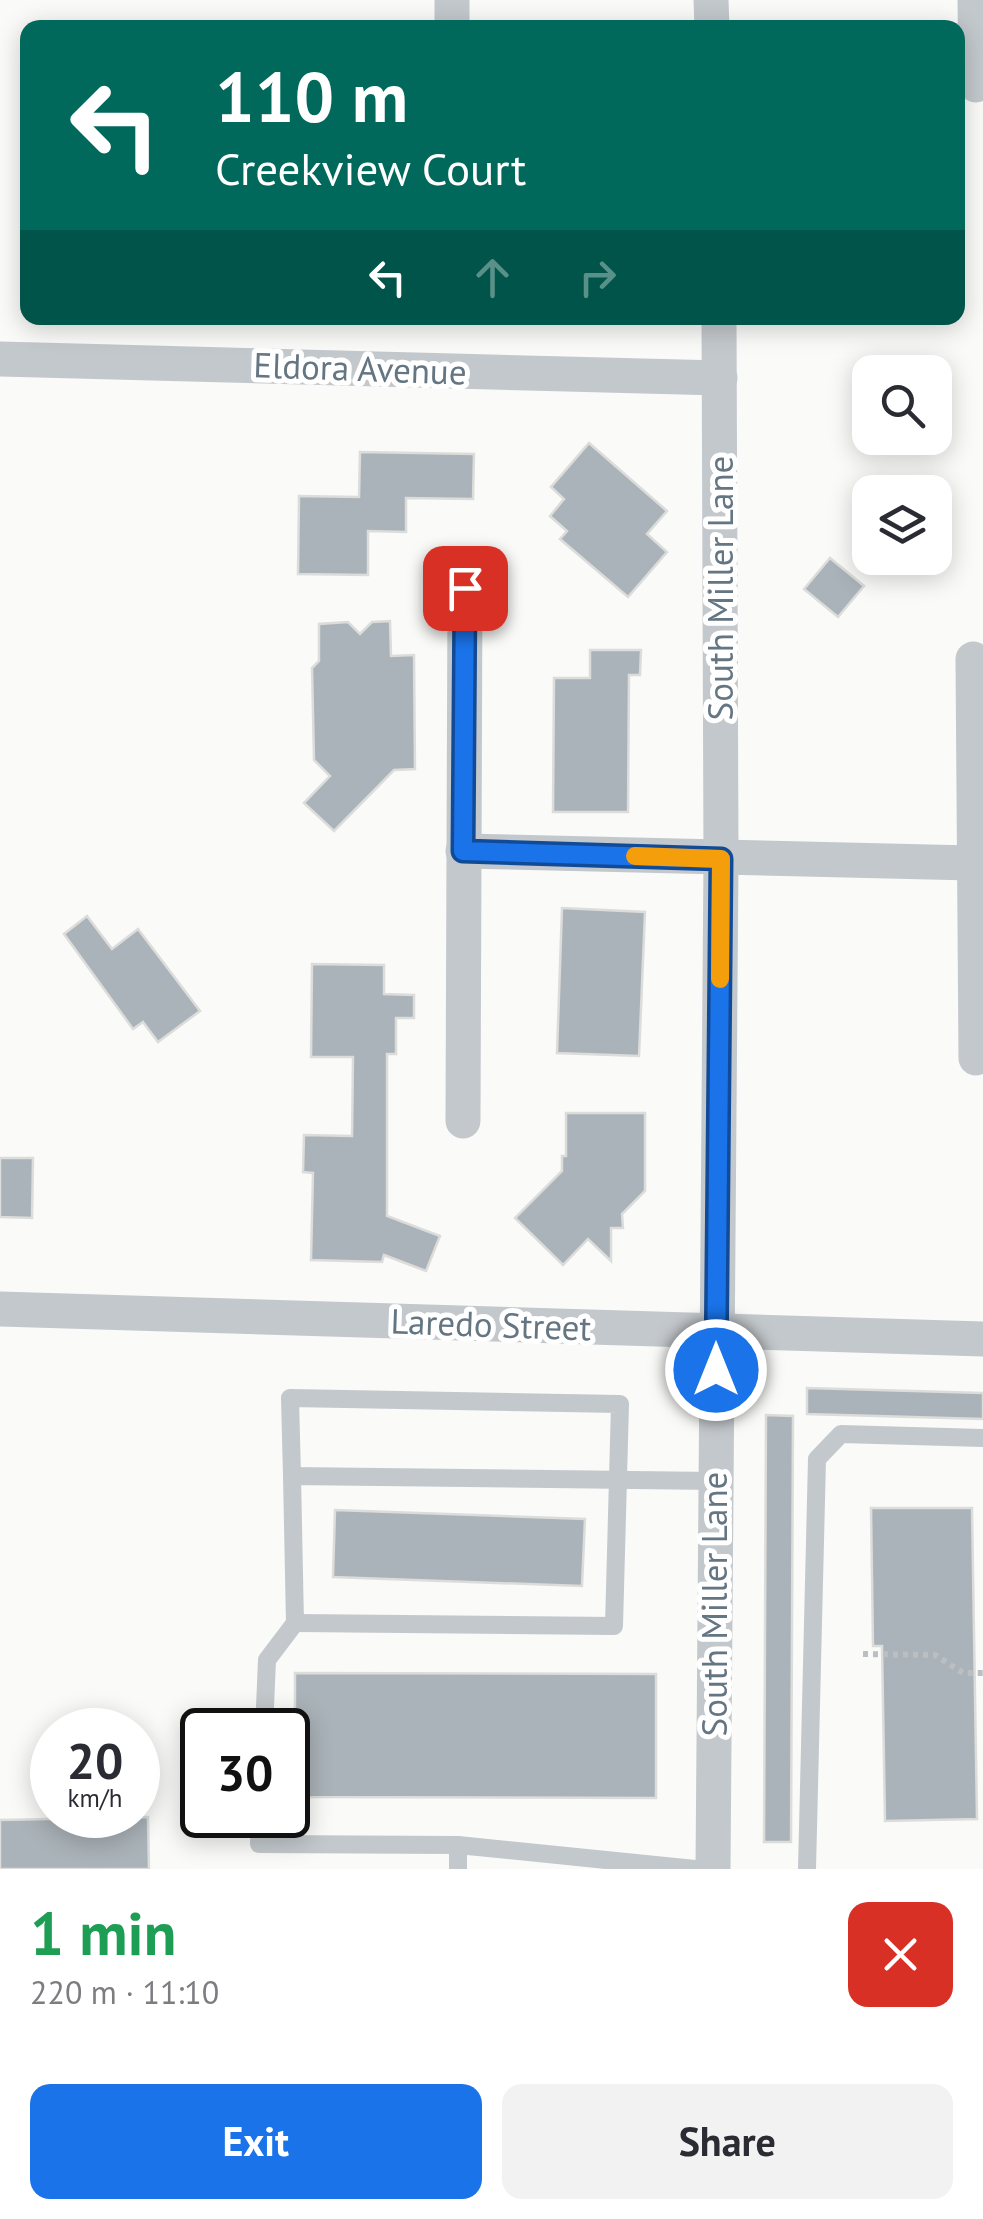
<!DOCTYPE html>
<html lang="en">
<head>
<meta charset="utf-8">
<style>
  :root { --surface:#fff; --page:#f2f2f3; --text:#2b2b33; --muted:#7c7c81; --accent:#1a73e8 }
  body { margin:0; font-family:"PT Sans",sans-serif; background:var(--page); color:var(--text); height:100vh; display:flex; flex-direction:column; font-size:38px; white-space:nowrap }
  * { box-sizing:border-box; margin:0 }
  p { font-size:32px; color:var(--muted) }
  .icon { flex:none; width:55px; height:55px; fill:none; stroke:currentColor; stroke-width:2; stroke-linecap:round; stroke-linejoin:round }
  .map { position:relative; height:1869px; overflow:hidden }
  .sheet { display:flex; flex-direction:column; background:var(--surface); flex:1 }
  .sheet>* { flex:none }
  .hud { position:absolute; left:20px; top:20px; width:945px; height:305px; border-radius:20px; box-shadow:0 5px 25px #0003; background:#00695c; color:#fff; overflow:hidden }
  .buttons { position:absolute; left:852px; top:355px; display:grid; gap:20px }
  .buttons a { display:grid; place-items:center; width:100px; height:100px; border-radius:20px; background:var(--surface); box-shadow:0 5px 25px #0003; font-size:50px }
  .speed { position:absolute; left:30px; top:1708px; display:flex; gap:20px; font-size:50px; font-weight:700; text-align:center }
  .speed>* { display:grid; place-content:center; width:130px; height:130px; border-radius:50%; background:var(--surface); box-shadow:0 5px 25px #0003; line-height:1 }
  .speed small { font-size:25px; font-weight:400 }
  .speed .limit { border:5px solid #111; border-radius:15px; background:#fff; color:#111 }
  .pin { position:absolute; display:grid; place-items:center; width:85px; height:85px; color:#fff; margin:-42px; border-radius:20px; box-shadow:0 5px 15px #0006 }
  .me { position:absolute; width:110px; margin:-55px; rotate:0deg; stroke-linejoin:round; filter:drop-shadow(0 0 8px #0008) }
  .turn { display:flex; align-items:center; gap:35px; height:210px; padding:0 30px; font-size:45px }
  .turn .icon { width:130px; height:130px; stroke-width:2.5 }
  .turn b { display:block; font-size:70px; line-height:85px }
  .lanes { display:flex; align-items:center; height:95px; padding:0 30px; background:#0003; justify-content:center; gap:50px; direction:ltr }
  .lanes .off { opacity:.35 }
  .round { display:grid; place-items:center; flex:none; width:105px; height:105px; border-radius:20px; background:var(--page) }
  .head { display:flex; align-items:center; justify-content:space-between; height:170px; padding:0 30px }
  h1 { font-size:60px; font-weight:800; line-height:75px; color:#1e9e55 }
  .button { display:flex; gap:20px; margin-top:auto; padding:20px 30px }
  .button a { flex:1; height:115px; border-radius:20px; background:var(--accent); color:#fff; font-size:40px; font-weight:800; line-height:115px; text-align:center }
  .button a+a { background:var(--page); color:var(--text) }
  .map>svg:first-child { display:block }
</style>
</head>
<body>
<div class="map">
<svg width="983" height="1869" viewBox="0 0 983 1869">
  <rect width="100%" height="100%" fill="#fafaf8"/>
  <g fill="#aab3b9" stroke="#dcdcda" stroke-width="2.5">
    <polygon points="589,443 667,511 647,534 667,552 628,597 560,539 567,531 550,516 564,499 551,487"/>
    <polygon points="360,452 474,454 473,499 406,498 406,532 368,531 368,575 298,574 299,496 359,497"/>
    <polygon points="830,558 864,586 838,617 804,589"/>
    <polygon points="390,621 391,656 414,655 415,769 394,770 334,831 304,803 330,776 314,760 312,668 319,661 319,624 348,622 360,634 372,622"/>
    <polygon points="590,650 641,650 640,675 629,675 628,812 553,812 554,678 590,678"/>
    <polygon points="562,908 645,912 639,1056 557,1053"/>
    <polygon points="87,916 112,949 138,929 200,1011 158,1042 143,1022 133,1029 64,934"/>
    <polygon points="312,964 384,965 384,994 414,995 414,1018 396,1018 396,1054 387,1054 387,1216 440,1236 426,1271 384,1255 382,1262 311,1260 313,1173 303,1172 304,1135 352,1136 353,1057 311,1057"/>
    <polygon points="566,1113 645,1113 645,1191 622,1214 623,1228 611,1228 611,1261 588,1239 563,1265 515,1218 562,1171 562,1156 566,1156"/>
    <polygon points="0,1158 33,1158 32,1218 0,1217"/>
    <polygon points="807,1388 983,1393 983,1419 807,1414"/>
    <polygon points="766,1415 793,1416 791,1842 764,1842"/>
    <polygon points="871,1508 972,1508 977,1819 885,1821 882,1646 873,1646"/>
    <polygon points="335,1510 585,1519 582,1586 333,1577"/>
    <polygon points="295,1673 656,1674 656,1798 295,1797"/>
    <polygon points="148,1817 149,1869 0,1869 0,1820"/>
  </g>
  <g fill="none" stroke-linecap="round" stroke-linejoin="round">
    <polyline stroke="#bbbfc2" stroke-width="6" stroke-dasharray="5 5" stroke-linecap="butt" points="863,1654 935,1655 963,1673 983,1673"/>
    <g stroke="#c3c8cc" stroke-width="18">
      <polyline points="292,1476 290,1398 620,1404 614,1626 295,1623"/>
      <polyline points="264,1730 267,1660 295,1623 292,1476 716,1481"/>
      <polyline points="260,1815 259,1844 458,1845"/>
      <polyline points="458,1869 458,1845 695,1869"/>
      <polyline points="807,1869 817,1459 841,1434 983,1438"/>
    </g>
    <g stroke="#c3c8cc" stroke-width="35">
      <polyline points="452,0 452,28"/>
      <polyline points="711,0 712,28"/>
      <polyline points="975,0 976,85"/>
      <polyline points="0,359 720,378"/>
      <polyline points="973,659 976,1058"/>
      <polyline points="463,851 972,863"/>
      <polyline points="463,1121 465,588"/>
      <polyline points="0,1309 983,1339"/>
      <polyline points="713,1869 721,859 719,318"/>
    </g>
  </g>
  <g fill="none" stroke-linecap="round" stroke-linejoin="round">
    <defs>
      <polyline id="route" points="465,588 463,851 721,859 716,1370"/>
    </defs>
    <use href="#route" stroke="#114b97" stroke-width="25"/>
    <use href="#route" stroke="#1a73e8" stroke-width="18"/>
    <polyline stroke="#f59e0b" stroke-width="18" points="635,856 721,859 720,979"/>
  </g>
  <g text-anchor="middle" stroke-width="10" stroke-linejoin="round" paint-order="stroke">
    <g font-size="35" fill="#657683" stroke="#fff">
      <text transform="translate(360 369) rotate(2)" y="12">Eldora Avenue</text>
      <text transform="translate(721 588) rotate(-90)" y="12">South Miller Lane</text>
      <text transform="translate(491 1325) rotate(2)" y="12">Laredo Street</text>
      <text transform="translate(715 1604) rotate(-90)" y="12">South Miller Lane</text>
    </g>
  </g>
</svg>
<div class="buttons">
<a><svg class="icon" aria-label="search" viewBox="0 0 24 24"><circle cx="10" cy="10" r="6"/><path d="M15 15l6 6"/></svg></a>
<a><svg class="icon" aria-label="layers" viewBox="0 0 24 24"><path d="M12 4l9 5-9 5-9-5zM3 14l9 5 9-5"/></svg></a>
</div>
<div class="speed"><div>20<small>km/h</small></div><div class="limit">30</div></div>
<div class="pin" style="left:465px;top:588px;background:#d93025"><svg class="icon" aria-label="arrive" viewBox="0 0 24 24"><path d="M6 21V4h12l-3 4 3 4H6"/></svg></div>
<svg class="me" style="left:716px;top:1370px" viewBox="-20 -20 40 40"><circle r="17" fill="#1a73e8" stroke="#fff" stroke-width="3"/><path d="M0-11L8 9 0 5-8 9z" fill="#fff"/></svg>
<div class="hud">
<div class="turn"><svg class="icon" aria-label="left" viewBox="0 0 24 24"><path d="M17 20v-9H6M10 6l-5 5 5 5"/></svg><div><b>110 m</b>Creekview Court</div></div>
<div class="lanes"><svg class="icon" aria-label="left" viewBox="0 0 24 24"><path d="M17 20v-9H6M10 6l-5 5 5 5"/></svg><svg class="icon off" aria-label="ahead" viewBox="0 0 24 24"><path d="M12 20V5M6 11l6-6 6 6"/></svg><svg class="icon off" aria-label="right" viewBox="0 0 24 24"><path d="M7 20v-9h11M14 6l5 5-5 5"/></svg></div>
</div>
</div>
<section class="sheet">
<div class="head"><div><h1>1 min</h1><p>220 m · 11:10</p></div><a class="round" style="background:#d93025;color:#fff"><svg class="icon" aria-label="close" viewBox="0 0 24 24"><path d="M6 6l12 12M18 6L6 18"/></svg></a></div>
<div class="button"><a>Exit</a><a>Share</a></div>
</section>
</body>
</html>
